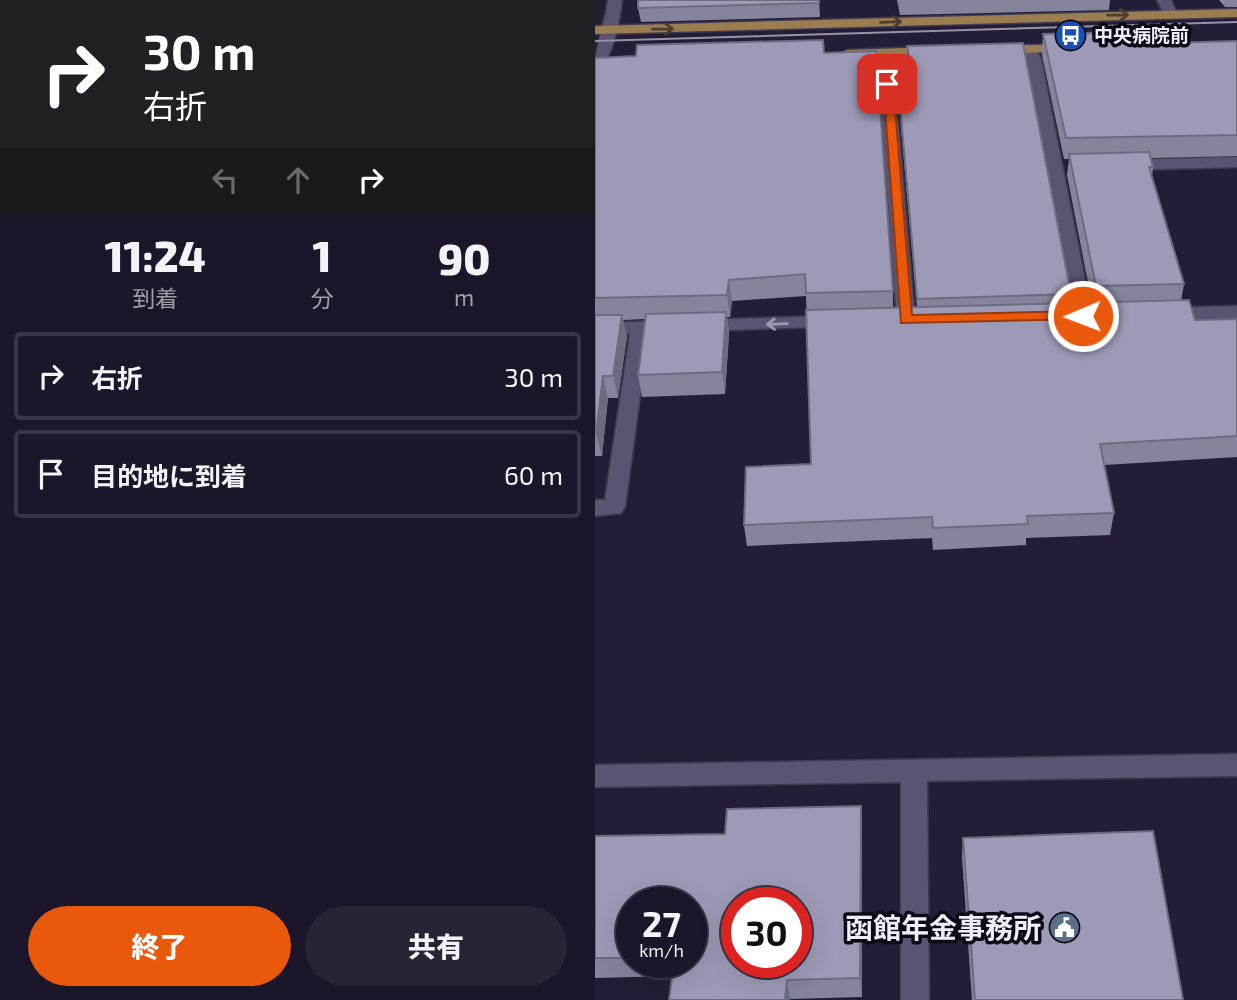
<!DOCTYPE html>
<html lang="ja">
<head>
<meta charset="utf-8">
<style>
  :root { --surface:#1b1629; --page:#282335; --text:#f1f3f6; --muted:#a09fa8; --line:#393546; --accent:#ea580c }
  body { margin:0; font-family:"Exo 2","Noto Sans JP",sans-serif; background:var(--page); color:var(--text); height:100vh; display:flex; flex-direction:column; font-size:26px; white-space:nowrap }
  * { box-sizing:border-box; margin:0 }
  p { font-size:23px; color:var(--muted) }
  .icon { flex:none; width:38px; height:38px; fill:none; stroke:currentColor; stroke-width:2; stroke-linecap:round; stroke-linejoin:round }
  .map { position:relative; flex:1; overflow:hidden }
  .sheet { display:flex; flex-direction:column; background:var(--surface); width:595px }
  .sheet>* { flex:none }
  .top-card { background:#202124; color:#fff; overflow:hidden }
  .speed { position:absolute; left:21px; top:887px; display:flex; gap:14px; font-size:35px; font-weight:700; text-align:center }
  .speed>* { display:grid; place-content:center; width:91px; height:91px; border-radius:50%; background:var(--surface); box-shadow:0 7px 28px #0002,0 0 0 2px var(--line); line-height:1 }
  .speed small { font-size:18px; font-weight:400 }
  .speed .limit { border:10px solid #d22; background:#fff; color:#111 }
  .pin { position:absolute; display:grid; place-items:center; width:60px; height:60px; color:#fff; margin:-30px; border-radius:14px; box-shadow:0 4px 10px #0006 }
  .me { position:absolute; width:77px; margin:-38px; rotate:269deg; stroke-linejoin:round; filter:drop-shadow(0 0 5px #0008) }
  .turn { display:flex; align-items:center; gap:24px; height:147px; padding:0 28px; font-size:32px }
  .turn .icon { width:91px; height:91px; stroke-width:2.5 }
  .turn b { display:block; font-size:49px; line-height:60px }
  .lanes { display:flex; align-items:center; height:66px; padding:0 28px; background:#0003; justify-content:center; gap:35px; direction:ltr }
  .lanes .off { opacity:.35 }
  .eta { display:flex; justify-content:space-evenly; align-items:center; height:119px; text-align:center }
  .eta b { font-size:42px; font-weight:800; line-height:49px }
  .cta { display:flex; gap:14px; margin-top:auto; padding:14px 28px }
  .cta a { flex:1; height:80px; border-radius:42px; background:var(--accent); color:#fff; font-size:28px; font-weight:800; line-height:80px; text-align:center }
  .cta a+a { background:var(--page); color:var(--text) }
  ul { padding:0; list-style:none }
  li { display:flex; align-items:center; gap:21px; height:88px; margin:0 14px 10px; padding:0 14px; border:4px solid var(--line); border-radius:7px }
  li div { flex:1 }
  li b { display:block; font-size:26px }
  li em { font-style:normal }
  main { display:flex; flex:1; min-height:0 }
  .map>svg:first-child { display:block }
</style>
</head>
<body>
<main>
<section class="sheet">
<div class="top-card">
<div class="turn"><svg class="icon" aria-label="right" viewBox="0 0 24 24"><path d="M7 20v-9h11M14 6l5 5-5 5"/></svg><div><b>30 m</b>右折</div></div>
<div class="lanes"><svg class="icon off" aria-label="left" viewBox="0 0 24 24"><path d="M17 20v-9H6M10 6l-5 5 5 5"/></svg><svg class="icon off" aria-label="ahead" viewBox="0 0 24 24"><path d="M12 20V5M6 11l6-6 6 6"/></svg><svg class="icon" aria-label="right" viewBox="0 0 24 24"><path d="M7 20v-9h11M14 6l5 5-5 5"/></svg></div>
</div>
<div class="eta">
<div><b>11:24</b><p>到着</p></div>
<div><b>1</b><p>分</p></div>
<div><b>90</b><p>m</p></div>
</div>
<ul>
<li><svg class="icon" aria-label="right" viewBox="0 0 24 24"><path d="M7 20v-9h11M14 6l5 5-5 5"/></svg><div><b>右折</b></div><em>30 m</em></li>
<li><svg class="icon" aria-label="arrive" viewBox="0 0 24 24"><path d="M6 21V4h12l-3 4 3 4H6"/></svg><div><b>目的地に到着</b></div><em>60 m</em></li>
</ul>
<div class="cta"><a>終了</a><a>共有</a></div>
</section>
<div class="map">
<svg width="642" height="1000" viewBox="0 0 642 1000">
  <rect width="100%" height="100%" fill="#241d37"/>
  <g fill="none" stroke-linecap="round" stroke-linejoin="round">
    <defs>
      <g id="lane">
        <polygon points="562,0 576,0 582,14 580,17 570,17"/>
        <polygon points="291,60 298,64 303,123 295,128 287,123 284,64"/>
        <polygon points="45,322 54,328 30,507 26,513 0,516 0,500 10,500 36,328"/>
      </g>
      <g id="street">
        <path d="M13,0h14c-2,17 -9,64 -27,70 0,-24 10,-46 13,-70z"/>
        <polygon points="434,45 439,46 446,59 497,315 488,321 479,315 432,59 427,49"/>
        <polygon points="295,118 303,123 320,320 311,326 302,320 287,123"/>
        <polygon points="642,157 642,167 529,170 521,165 529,160"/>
        <polygon points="642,306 642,318 571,320 562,314 571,308"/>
        <polygon points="238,316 245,318 247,322 245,326 0,335 0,323"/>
        <polygon points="642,754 642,776 332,781 334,1000 306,1000 306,782 0,787 0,765"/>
      </g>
      <g id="primary">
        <polygon points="642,9 642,17 0,34 0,26"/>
        <polygon points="475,44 480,45 480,51 403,54 396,50 403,46"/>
        <polygon points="339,47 346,51 344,54 252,58 245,54 252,50"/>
      </g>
    </defs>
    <use href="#lane" stroke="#403a4f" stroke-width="3"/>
    <use href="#street" stroke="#403a4f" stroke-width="3"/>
    <use href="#primary" stroke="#403a4f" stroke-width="3"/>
    <use href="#lane" fill="#5a5371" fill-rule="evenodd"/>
    <use href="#street" fill="#5a5371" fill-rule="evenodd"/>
    <use href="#primary" fill="#9b7d52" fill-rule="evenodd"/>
    <polyline stroke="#9792a5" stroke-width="2" points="0,41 642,22"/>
  </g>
  <g fill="#86849d" fill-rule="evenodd">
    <polygon points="224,0 225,17 46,22 43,8"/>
    <polygon points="302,0 515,0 514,10 305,15"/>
    <polygon points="624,0 642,0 642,7 630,7"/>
    <polygon points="448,34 538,44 642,41 642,156 556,158 558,167 557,178 589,284 586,301 600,320 642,319 642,457 509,465 519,513 515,535 431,538 431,545 338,550 337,538 152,546 149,525 216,464 211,296 137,301 135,317 132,317 134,334 130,394 47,397 43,375 50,319 28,320 32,337 23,398 13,398 7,456 0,456 0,58 229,53 298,291 298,308 322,307 301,71 301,59 312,58 312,46 476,294 475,303 497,303 472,175 474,159 469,159 447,55"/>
    <path d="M266,806l1,21v170l-72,2v1h-121l3,-24 -77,2v-142l130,-2zM37,903l59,59h-59z"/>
    <polygon points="368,838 588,1000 377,1000 367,857"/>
  </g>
  <g fill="#6d6c7f">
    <polygon points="134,280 137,301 135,317 132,295"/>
    <polygon points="131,312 134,334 130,394 127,372"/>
    <polygon points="27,315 32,337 23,398 18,376"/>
    <polygon points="8,376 13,398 7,456 1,434"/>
    <polygon points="266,806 267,827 267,997 265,978"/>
    <polygon points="192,980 195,1000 190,1000"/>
  </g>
  <g fill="#9c9ab6" stroke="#6d6c7f" stroke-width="2" fill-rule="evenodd">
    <polygon points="43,0 224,0 224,3 43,8"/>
    <polygon points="533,32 538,44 642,41 642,135 471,138 448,34"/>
    <polygon points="228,40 229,53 281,51 298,291 211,293 210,274 134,280 132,295 0,298 0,58 41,56 42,45"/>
    <polygon points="428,43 476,294 322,299 301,59 314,58 312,46"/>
    <polygon points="554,152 558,167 554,167 589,284 501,286 474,154"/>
    <polygon points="594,300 600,320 642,319 642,436 505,444 519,513 432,516 433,524 338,528 337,517 149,525 151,467 216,464 211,310"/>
    <polygon points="131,312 127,372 43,375 51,314"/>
    <polygon points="0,315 27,315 18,376 8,376 1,434 0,434"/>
    <path d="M266,806l-1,172 -73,2 -2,20h-116l5,-38h17v-59h-59v55h-37v-122l130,-2 2,-25zM142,903h59v59h-59z"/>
    <polygon points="558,831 588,1000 380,1000 368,838"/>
  </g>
  <defs><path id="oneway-shaft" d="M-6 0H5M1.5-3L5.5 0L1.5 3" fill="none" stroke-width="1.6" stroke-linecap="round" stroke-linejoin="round" transform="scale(1.75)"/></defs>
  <g stroke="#4d3e30">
    <use href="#oneway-shaft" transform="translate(523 15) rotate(-1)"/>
    <use href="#oneway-shaft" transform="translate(296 22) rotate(-2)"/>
    <use href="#oneway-shaft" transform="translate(68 29) rotate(-1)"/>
  </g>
  <use stroke="#9e99b0" href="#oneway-shaft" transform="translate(182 324) rotate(178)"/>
  <polygon fill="#ea580c" stroke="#983908" stroke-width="2" points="288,81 298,84 317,315 488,311 495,316 493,319 306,323"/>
  <defs>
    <symbol id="bus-disc" viewBox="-11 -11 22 22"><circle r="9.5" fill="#1a4fb4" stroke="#0d0a15"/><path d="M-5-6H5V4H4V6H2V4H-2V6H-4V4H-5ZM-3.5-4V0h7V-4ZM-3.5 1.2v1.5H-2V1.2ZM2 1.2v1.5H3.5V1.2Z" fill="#fff"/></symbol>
    <symbol id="civic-disc" viewBox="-11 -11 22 22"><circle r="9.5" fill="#5c6f8a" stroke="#0d0a15"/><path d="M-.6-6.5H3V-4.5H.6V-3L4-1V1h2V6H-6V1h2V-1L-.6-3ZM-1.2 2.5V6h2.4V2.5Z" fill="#fff"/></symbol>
  </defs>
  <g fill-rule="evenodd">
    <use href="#bus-disc" x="458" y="18" width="35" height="35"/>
    <use href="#civic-disc" x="452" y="910" width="35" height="35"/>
  </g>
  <g text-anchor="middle" stroke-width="7" stroke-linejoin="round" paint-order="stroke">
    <g font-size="19" font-weight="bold" fill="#f1eefc" stroke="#0d0a15" text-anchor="start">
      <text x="499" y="42">中央病院前</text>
    </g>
    <g font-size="28" font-weight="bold" fill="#f1eefc" stroke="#0d0a15" text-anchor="end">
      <text x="446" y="938">函館年金事務所</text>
    </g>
  </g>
</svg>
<div class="speed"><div>27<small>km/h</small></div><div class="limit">30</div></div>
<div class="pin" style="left:292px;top:84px;background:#d93025"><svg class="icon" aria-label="arrive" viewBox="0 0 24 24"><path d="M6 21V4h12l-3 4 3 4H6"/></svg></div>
<svg class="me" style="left:488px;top:316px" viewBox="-20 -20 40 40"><circle r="17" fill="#ea580c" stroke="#fff" stroke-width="3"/><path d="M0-11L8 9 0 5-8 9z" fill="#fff"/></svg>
</div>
</main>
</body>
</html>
